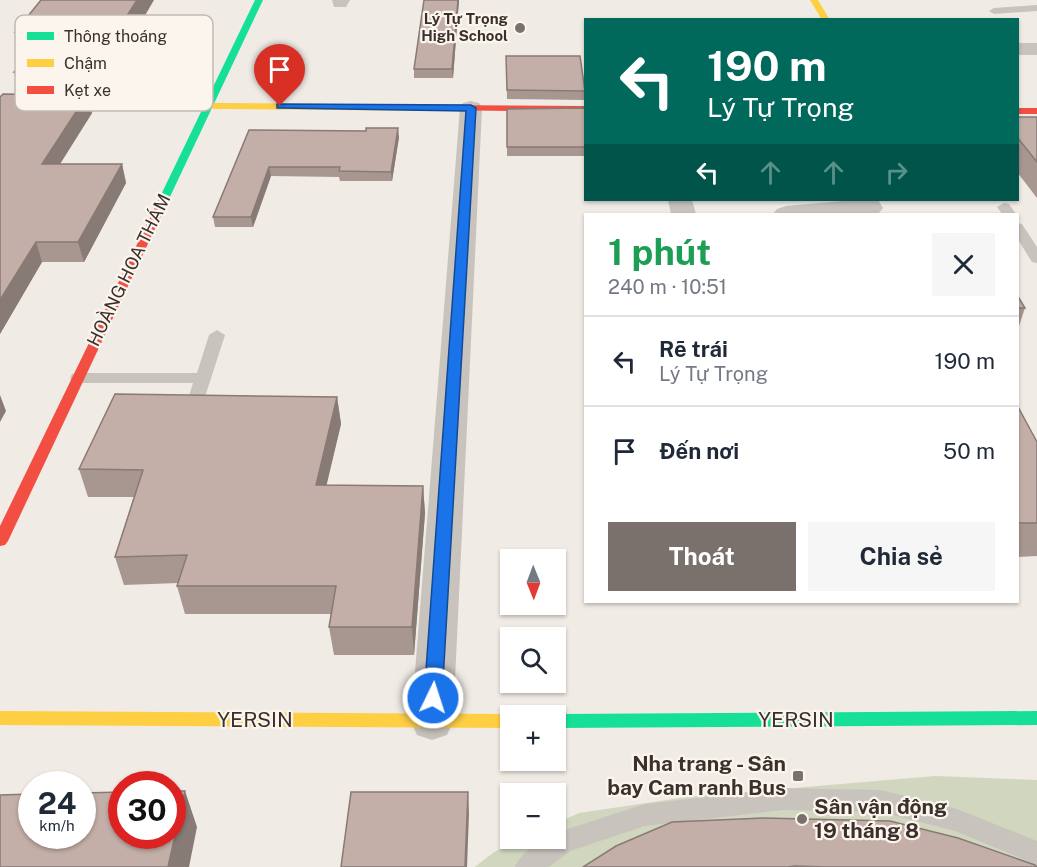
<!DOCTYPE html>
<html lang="vi">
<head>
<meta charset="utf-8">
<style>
  :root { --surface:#fff; --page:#f6f6f7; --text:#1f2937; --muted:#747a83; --line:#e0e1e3; --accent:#7a716c }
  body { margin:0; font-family:"Public Sans",sans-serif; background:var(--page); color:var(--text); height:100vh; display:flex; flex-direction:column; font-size:22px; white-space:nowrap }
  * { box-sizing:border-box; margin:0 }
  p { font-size:20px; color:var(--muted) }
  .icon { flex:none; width:33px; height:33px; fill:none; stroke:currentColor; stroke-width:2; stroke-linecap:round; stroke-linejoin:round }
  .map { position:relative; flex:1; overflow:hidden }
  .details { position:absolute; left:584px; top:213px; width:435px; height:390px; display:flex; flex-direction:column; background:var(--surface); border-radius:0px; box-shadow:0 2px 4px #0004 }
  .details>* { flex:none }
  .hud { position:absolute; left:584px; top:18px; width:435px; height:183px; border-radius:0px; box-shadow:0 2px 4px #0004; background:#00695c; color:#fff; overflow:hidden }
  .needle { width:39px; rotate:179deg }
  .tools { position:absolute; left:500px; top:549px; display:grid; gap:12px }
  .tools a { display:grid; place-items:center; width:66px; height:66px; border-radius:0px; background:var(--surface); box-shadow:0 2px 4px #0004; font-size:30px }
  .speed { position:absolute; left:18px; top:771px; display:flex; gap:12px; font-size:30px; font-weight:700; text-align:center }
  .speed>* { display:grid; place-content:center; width:78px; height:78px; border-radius:50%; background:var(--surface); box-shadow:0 2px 4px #0004; line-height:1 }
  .speed small { font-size:15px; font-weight:400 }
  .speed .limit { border:9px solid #d22; background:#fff; color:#111 }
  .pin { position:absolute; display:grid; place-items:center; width:51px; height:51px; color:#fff; margin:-62px -26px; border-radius:50% 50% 50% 0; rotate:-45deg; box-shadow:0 0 6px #0007 }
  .pin .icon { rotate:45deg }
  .me { position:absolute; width:66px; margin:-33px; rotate:4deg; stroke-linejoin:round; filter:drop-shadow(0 0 4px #0008) }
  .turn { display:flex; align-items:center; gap:21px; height:126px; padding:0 24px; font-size:27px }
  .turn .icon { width:78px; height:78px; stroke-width:2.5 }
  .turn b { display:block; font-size:42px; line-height:51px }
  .lanes { display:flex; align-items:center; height:57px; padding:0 24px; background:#0003; justify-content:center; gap:30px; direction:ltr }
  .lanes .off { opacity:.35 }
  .round { display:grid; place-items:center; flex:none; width:63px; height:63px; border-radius:0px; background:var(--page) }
  .headline { display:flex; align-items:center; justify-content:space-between; height:102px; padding:0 24px }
  h1 { font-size:36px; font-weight:700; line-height:45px; color:#1e9e55 }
  .action { display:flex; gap:12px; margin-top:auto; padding:12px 24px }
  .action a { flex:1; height:69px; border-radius:0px; background:var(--accent); color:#fff; font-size:24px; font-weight:700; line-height:69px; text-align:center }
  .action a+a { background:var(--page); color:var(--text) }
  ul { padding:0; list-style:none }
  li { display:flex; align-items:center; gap:18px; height:90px; padding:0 24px; border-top:2px solid var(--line) }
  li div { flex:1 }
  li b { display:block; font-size:22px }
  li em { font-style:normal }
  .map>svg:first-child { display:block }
</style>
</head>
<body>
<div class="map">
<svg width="1037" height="867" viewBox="0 0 1037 867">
  <rect width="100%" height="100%" fill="#f0ebe5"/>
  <path fill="#d1d6bf" d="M935,776l102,4v87h-562c30,-25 41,-28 80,-29v-14l24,-11 108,-16z"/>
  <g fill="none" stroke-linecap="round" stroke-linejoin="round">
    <g fill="#c9c3be" fill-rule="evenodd">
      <polygon points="1037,5 1037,11 994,14 989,11 994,8"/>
      <polygon points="1004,203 1009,204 1016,214 1002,214 997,207"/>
      <polygon points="1017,223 1022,224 1037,247 1037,263 1032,262 1017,238"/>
      <polygon points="217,330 225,335 202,406 190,406 187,402 193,383 78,383 72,382 70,378 72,374 78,373 197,373 209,335"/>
      <path d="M783,788l98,2 76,19 80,32v24l-82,-34 -74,-19 -98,-2 -138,16 -75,25 -21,16h-34c6,-14 25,-29 40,-29v-5l90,-29z"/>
    </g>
    <g fill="#c9c3be" fill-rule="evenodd">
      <polygon points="332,0 350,0 346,7 334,7"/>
      <rect x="1017" y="43" width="20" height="12"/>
      <polygon points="471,101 479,103 482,108 453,722 447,735 432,740 417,735 411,722 460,108 463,103"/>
      <polygon points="668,200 692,200 696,214 671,214"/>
      <polygon points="854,200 878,200 883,208 879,213 874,214 773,214 777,209 786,206"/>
    </g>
    <g fill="#16e098" fill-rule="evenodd">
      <polygon points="255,0 263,0 168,201 163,204 159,203 158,201"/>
      <polygon points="1037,711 1037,725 555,728 555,716 550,716 555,714"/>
    </g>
    <g fill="#ffcf43" fill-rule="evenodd">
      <polygon points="810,0 818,0 830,20 822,20"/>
      <polygon points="0,101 437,105 441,108 437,111 0,107"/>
      <polygon points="0,711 510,714 515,716 510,716 510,728 0,725"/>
    </g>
    <g fill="#f24e42" fill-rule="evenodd">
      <polygon points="437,105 585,106 585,112 434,110 434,106"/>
      <rect x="1017" y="108" width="20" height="6"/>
      <polygon points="163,198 168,201 8,541 5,545 0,546 0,526 158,201"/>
    </g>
  </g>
  <g fill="#a89690">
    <polygon points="459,0 453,78 414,78 414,69"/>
    <polygon points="139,25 152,48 126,88 108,88 103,96 88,96 92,113 60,164 122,164 126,183 84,262 42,262 0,334 0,97 21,94 14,72 29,54 21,55 15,32"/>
    <polygon points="506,56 585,90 585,100 507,99"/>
    <polygon points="585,108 585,156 507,156 507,109"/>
    <polygon points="1017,117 1037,117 1037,198 1017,172"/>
    <polygon points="249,130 399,137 392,181 340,181 339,177 271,176 253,227 215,227 213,217"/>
    <polygon points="1017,295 1025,308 1017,332"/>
    <polygon points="337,397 341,424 326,485 423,486 425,513 414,655 334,655 329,627 331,614 185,614 177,586 178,583 124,585 115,557 134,497 88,497 79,469"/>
    <polygon points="1017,405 1037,442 1037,556 1017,557"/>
  </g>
  <g fill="#887a75">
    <polygon points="137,0 154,0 126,48 121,25"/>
    <polygon points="458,0 459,0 453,78 452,69"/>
    <polygon points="147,25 152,48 126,88 121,64"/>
    <polygon points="102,64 108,88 103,96 97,72"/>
    <polygon points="87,95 92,113 48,183 42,164"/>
    <polygon points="398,128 399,137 392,181 391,172"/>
    <polygon points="122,164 126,183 84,262 78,242"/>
    <polygon points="269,167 271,176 253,227 251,217"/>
    <polygon points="36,242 42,262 0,334 0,300"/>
    <polygon points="0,395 6,411 0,422"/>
    <polygon points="337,397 341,424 320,513 316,485"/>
    <polygon points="423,486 425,513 414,655 412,627"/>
    <polygon points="185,791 197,827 189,867 168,867"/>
    <polygon points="468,792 469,813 467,867 465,867"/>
  </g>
  <g fill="#c3afa7" stroke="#887a75" stroke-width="1.5">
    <polygon points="41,0 137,0 121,25 147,25 121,64 102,64 97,72 14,72 49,31 15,32"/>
    <polygon points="424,0 458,0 452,69 414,69"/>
    <polygon points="506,56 580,56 585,91 507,90"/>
    <polygon points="3,94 87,95 42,164 122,164 78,242 36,242 0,300 0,97"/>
    <polygon points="585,108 585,147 507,147 507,109"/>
    <polygon points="1017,117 1037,117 1037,162 1017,137"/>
    <polygon points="366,128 398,128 391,172 339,171 340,167 269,167 251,217 213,217 249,130 366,131"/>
    <polygon points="1017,295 1025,308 1017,308"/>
    <polygon points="115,394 337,397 316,485 423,486 412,627 329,627 336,586 177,586 187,555 115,557 143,470 79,469"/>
    <polygon points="1017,405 1037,442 1037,523 1017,523"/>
    <polygon points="172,791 185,791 168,867 0,867 0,795 32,794 32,836 82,836 82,793 122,792 122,836 172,836"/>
    <polygon points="351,792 468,792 465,867 341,867"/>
    <polygon points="763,818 890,821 958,838 1035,865 1037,867 825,867 795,866 787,867 583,867 616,846 672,822"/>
  </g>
  <polygon fill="#1a73e8" stroke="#114b97" stroke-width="1.5" points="277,104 471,105 476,108 442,698 439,703 433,706 427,703 424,698 466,111 280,108 277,108"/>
  <g fill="#7a716c" stroke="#fbf5ee" stroke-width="2">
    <circle cx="520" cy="28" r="6"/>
    <rect x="792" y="770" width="12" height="12" rx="3"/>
    <circle cx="802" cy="819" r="6"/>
  </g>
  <g text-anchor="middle" stroke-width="4.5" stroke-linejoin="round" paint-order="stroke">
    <g font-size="15" font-weight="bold" fill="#3b302b" stroke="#fbf5ee" text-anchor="end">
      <text x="508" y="24">Lý Tự Trọng<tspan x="508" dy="17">High School</tspan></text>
    </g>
    <g font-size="18" fill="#3b302b" stroke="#fbf5ee">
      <text transform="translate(129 270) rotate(-64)" y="6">HOÀNG HOA THÁM</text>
    </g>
    <g font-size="21" fill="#3b302b" stroke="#fbf5ee">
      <text x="255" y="727">YERSIN</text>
      <text x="796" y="727">YERSIN</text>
    </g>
    <g font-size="21" font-weight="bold" fill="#3b302b" stroke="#fbf5ee" text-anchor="end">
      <text x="786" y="771">Nha trang - Sân<tspan x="786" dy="24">bay Cam ranh Bus</tspan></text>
      <text x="814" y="814" text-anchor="start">Sân vận động<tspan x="814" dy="24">19 tháng 8</tspan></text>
    </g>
  </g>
  <rect x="15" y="15" width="198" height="96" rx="9" fill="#fbf5ee" stroke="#c1bab4" stroke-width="1.5"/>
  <rect x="27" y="32" width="27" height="8" fill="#16e098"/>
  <rect x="27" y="59" width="27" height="8" fill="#ffcf43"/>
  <rect x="27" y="86" width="27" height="8" fill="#f24e42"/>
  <g font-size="16" fill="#3b302b">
    <text x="64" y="42">Thông thoáng</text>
    <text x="64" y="69">Chậm</text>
    <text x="64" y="96">Kẹt xe</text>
  </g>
</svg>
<div class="tools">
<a><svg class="needle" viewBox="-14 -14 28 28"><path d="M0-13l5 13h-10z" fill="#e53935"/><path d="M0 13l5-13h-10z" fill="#747a83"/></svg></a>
<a><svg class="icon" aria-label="search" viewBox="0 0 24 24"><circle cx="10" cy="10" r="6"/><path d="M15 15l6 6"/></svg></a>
<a>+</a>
<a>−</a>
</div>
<div class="speed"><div>24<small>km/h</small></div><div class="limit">30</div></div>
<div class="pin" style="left:280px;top:106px;background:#d93025"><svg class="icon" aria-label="arrive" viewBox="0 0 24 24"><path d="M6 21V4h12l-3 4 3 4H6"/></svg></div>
<svg class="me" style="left:433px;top:698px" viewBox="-20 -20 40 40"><circle r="17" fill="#1a73e8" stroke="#fff" stroke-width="3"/><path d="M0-11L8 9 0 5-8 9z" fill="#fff"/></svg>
<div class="hud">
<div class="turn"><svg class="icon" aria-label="left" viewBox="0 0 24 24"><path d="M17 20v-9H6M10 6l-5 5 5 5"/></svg><div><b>190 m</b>Lý Tự Trọng</div></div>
<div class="lanes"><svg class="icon" aria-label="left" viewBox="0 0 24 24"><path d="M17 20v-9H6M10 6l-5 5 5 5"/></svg><svg class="icon off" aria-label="ahead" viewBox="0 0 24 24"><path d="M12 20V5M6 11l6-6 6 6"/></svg><svg class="icon off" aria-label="ahead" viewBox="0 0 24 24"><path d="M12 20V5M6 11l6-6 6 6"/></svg><svg class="icon off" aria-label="right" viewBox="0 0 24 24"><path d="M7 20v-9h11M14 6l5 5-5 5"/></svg></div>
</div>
<section class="details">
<div class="headline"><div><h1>1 phút</h1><p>240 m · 10:51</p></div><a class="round"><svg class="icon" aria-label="close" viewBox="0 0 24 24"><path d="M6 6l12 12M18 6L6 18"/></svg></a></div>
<ul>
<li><svg class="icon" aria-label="left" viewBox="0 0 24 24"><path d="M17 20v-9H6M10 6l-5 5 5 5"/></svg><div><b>Rẽ trái</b><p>Lý Tự Trọng</p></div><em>190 m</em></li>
<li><svg class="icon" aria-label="arrive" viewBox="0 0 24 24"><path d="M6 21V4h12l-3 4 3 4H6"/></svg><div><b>Đến nơi</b></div><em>50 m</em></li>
</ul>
<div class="action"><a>Thoát</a><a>Chia sẻ</a></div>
</section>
</div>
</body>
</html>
